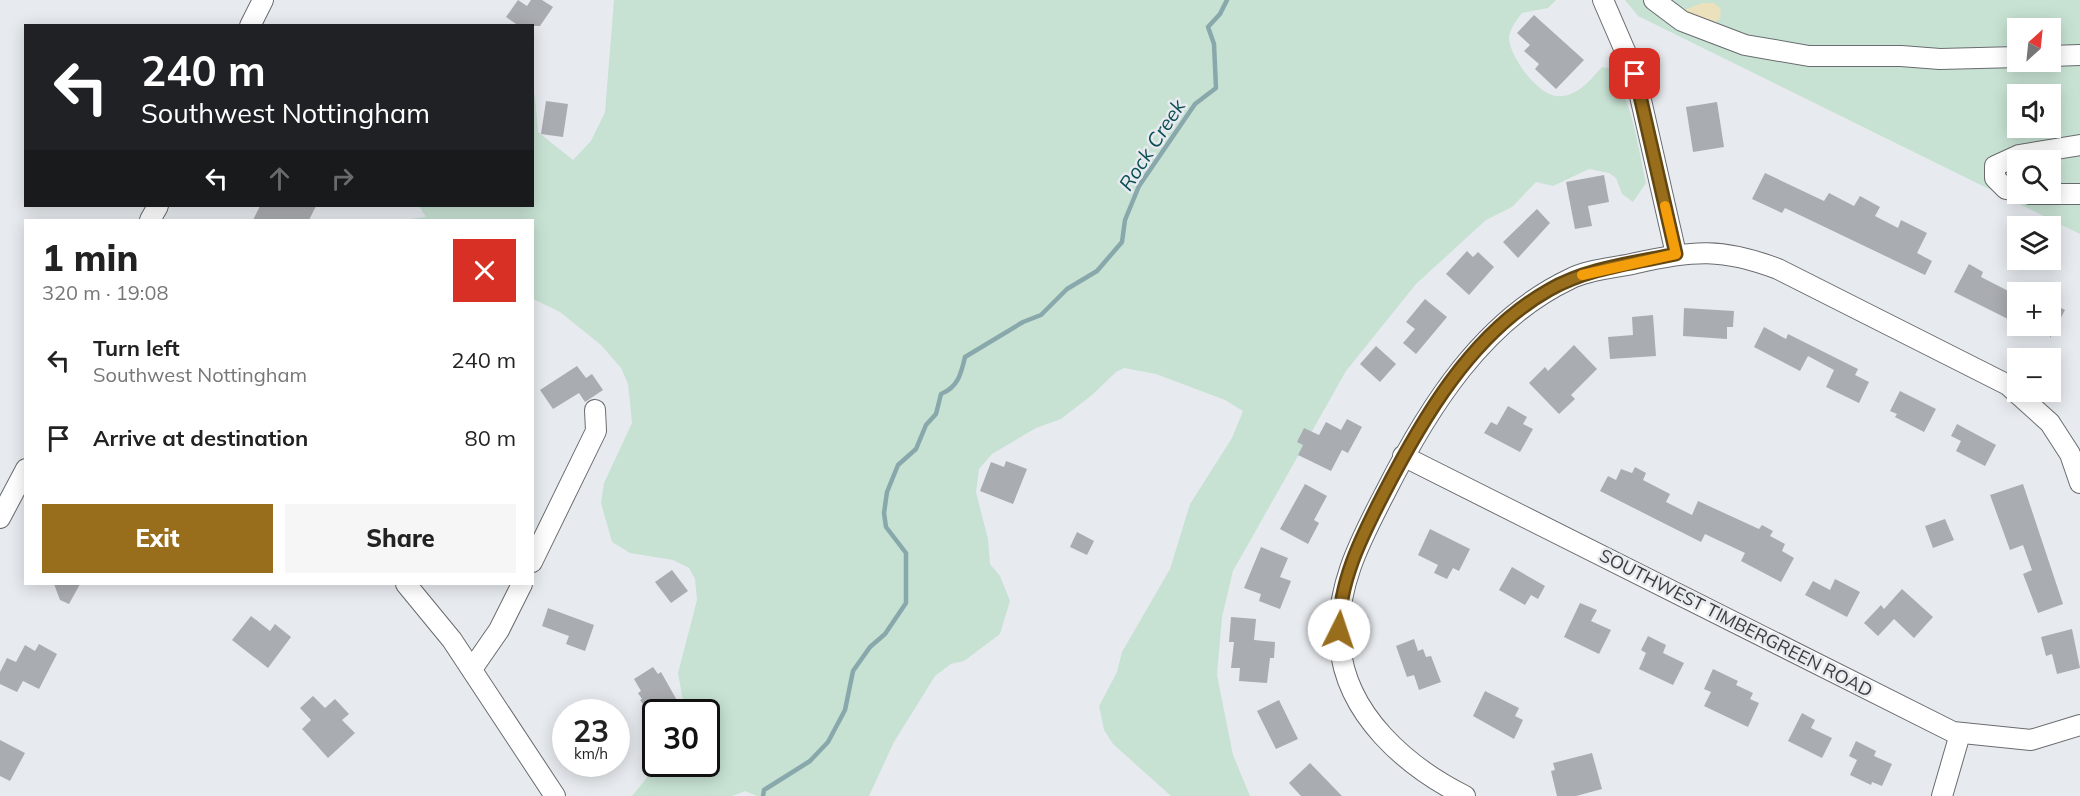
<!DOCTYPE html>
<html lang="en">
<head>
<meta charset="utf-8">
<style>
  :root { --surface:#fff; --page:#f6f6f6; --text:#222; --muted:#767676; --accent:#986d1b }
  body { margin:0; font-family:Mulish,sans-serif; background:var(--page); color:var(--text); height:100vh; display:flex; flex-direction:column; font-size:22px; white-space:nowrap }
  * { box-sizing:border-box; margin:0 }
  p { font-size:20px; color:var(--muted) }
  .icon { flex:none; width:33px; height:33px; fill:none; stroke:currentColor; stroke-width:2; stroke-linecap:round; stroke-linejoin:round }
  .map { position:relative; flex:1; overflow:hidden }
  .drawer { position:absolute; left:24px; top:219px; width:510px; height:366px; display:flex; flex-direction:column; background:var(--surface); border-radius:0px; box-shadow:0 3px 15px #0003 }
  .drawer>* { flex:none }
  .top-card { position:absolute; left:24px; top:24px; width:510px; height:183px; border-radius:0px; box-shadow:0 3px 15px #0003; background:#202124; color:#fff; overflow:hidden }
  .needle { width:39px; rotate:27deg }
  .tools { position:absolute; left:2007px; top:18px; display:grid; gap:12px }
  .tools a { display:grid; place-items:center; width:54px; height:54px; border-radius:0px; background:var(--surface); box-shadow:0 3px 15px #0003; font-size:30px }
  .speed { position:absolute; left:552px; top:699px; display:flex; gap:12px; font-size:30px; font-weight:700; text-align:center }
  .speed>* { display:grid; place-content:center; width:78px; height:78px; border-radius:50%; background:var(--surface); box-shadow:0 3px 15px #0003; line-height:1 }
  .speed small { font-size:15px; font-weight:400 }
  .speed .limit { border:3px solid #111; border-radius:9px; background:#fff; color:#111 }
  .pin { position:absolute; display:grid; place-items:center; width:51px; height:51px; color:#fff; margin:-26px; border-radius:12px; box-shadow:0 3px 9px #0006 }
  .me { position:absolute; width:66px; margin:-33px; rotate:4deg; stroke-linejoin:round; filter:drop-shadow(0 0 4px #0008) }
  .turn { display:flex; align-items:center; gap:21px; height:126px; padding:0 18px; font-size:27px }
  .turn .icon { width:78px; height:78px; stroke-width:2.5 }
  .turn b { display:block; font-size:42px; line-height:51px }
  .lanes { display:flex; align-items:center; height:57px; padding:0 18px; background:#0003; justify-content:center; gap:30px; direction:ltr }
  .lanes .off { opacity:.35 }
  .round { display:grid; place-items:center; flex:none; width:63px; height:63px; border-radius:0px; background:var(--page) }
  .summary { display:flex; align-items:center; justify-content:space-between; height:102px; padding:0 18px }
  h1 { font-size:36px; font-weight:800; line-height:45px }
  .button { display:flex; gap:12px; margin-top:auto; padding:12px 18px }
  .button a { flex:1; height:69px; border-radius:0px; background:var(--accent); color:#fff; font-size:24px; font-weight:800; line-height:69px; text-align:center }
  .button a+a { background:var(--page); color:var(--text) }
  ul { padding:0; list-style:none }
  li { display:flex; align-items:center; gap:18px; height:78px; padding:0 18px }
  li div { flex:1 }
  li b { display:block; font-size:22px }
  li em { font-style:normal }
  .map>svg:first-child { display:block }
</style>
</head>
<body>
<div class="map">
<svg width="2080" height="796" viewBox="0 0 2080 796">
  <rect width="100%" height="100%" fill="#e7ebef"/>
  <g fill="#c7e2d3" fill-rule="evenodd">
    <path d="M614,0h942l-8,8 -26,5c-5,6 -12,16 -13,24 0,19 28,57 47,59 21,2 34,-16 46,-29l7,1c24,34 28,75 37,115l-13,19 -11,-8 -6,-16 -7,-5 -20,-4 -36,17 -17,-4 -24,25 -26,13 -70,64 -70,87 -113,200 -11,46 -5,58 16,80 17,41h-79l-58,-52 -9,-14 -5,-24 18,-34 5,-20 48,-83 20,-65 42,-66 11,-27 -18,-11 -69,-26 -32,-6 -8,4 -24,23 -31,24 -25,9 -44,26 -13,15 -3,23 12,47 2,25 10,12 10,25 -10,33 -36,27 -13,3 -16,12 -41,66 -25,54h-112l-12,-5 -13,5h-100l26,-32h48v-52h-21l-7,-39 19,-73 -2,-21 -6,-11 -16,-8 -43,-7 -18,-11 -11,-39 3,-20 28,-60 -4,-39 -7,-16 -20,-23 -41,-33 -27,-13 -1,-79h-130l24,-3 -7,-11h113l1,-113 2,3 3,36 35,28 18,-19 14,-29z"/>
    <path d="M1625,0h455v234l-442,-218zM2018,28h32v34h-32zM2018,94h32v34h-32zM2018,160h32v34h-32z"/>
  </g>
  <path fill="#ebe1bc" d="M1702,3h12l6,5c2,9 -1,13 -9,17l-32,-13z"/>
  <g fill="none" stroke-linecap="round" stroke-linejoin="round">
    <path stroke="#88a8ab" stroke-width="4.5" d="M763,796l1,-6 46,-29 18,-19 17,-32 8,-39 17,-24 15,-13 21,-31v-50l-20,-26 -2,-14 3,-21 11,-27 18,-16 10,-24 10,-11 5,-20c17,-7 20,-20 24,-37l58,-35 18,-7 26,-26 30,-18 25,-29 3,-22 14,-34 56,-82 21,-16 -2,-44 -6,-17 12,-13 7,-14"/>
  </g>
  <g fill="#a9acb0">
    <polygon points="518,0 527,6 531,0 542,0 553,7 540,26 519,26 506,17"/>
    <polygon points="1534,15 1584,60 1556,89 1535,69 1539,64 1524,51 1530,45 1517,33"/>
    <polygon points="546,101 568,104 563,137 541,134"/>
    <polygon points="1717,102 1724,147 1693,152 1686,107"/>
    <polygon points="1765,173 1824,201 1829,193 1854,206 1860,196 1880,207 1875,216 1898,228 1901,220 1927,233 1917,253 1932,261 1925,275 1785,208 1782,213 1752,199"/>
    <polygon points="1604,175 1609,202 1588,206 1592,226 1575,229 1566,182"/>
    <polygon points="260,206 316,206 309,220 253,220"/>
    <polygon points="1537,209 1550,223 1518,258 1503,242"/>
    <polygon points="1467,251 1473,257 1478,252 1494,267 1469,295 1446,274"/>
    <polygon points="1969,264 1983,272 1981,277 2018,296 2018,324 1954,292"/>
    <polygon points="1425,299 1447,317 1416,354 1403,343 1415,329 1406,322"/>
    <polygon points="2050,302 2065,310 2050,338"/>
    <polygon points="1684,308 1734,311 1733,327 1727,327 1727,339 1683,336"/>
    <polygon points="1653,315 1656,356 1610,359 1608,337 1633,335 1632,317"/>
    <polygon points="1764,327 1786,339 1788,334 1858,369 1855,375 1869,382 1859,403 1826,387 1834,370 1808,356 1800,371 1754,347"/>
    <polygon points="1574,345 1597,369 1571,395 1575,399 1559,414 1529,383 1545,367 1548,371"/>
    <polygon points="1376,346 1396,364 1380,382 1360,364"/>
    <polygon points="577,366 586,378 592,374 603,390 585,402 579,393 553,409 540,390"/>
    <polygon points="1900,391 1936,409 1924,432 1895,417 1897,414 1890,411"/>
    <polygon points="1508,406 1527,417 1523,424 1533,429 1520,452 1484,433 1491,422 1497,425"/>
    <polygon points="1347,419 1362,427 1348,453 1342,450 1331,471 1298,455 1303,445 1297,442 1304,428 1319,435 1326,422 1341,430"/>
    <polygon points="1957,424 1996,445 1985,466 1956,451 1961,441 1951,436"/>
    <polygon points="1006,461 1027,469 1013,504 980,491 991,462 1004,467"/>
    <polygon points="1635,467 1646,473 1643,480 1670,494 1666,502 1692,515 1698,501 1759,529 1762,525 1773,531 1770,536 1785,544 1782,551 1794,558 1781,582 1741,561 1745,553 1705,534 1701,542 1600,491 1608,476 1616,480 1621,469 1632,473"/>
    <polygon points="1305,484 1327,496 1314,520 1319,523 1308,544 1280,529"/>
    <polygon points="2023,484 2063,604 2038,613 2023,574 2032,570 2023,545 2010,550 1990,495"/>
    <polygon points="1945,519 1954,540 1933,548 1925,526"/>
    <polygon points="1430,529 1470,549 1459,571 1453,568 1447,579 1434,573 1438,565 1418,555"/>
    <polygon points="1077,532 1094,541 1087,555 1070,547"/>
    <polygon points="1261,547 1288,558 1280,577 1291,581 1280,609 1259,601 1261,594 1244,588"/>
    <polygon points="1512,567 1545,586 1538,599 1531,595 1525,605 1499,590"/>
    <polygon points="672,570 688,591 671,603 655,582"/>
    <polygon points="1835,579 1860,592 1847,617 1805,595 1813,581 1830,590"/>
    <polygon points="54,584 80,584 69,604 60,600"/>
    <polygon points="1902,589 1933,617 1914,638 1894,619 1878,636 1864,623 1881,605 1884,609"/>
    <polygon points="1580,603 1597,610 1591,621 1611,630 1599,654 1564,637"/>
    <polygon points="548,608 594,625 585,651 566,644 569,636 542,626"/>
    <polygon points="251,616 270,631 275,624 291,637 268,668 232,640"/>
    <polygon points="1231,617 1256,619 1254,640 1275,642 1274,658 1270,658 1267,683 1239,681 1240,668 1231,668 1234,642 1229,642"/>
    <polygon points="2072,629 2080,668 2057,674 2052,654 2046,656 2041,637"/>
    <polygon points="1648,636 1666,645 1663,653 1684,663 1673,685 1639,669 1646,653 1641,650"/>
    <polygon points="1414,639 1418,651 1423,649 1426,657 1431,656 1441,682 1419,690 1414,675 1407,677 1396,646"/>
    <polygon points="39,644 57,654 39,689 23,681 17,692 0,684 0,672 7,658 16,662 25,645 35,651"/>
    <polygon points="653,667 658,674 661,672 679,704 666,712 649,712 640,700 642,699 638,693 641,691 634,679"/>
    <polygon points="1713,669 1738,681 1736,685 1753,693 1750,699 1759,703 1748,727 1704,706 1711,692 1704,689"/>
    <polygon points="1485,691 1519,708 1515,716 1523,720 1514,739 1473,716"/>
    <polygon points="313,696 325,708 335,699 349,714 342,720 355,733 328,758 302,729 311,720 300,708"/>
    <polygon points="1279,700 1298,739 1276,749 1257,711"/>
    <polygon points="1802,713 1815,720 1811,728 1832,738 1822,758 1788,741"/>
    <polygon points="0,740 25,753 10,781 0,776"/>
    <polygon points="1856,741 1876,751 1874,756 1892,764 1882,786 1872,782 1871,785 1850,775 1857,760 1849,756"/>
    <polygon points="1592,753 1602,789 1576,796 1557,796 1551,771 1555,770 1553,763"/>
    <polygon points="1310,763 1342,796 1301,796 1289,783"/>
  </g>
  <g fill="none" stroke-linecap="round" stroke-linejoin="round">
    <defs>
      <g id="minor">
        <polyline points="1603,0 1635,74 1676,254"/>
        <polyline points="1654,0 1682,21 1745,45 1809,56 1901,56 1940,59 2018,57"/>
        <polyline points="250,26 263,0"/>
        <polyline points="2050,56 2080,55"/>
        <polyline points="2018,191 2006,189 1995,178 1995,166 2019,155 2080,145"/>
        <polyline points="2030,194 2080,194"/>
        <polyline points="150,220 158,206"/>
        <polyline points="1403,456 1953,732 2031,740 2080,725"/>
        <polyline points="0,518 26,469"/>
        <polyline points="532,562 596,431 595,410"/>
        <polyline points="406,584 452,640 555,796"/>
        <polyline points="472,669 499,630 522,584"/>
        <path d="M1465,796c-58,-29 -119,-81 -125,-151 -6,-56 21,-106 46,-154 42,-83 97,-171 184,-212 19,-10 46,-11 66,-16 57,-13 87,-15 142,6l230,116 42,38 20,31 10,29"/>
        <polyline points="1942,796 1960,734"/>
      </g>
    </defs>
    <use href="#minor" stroke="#696c6f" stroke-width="22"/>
    <use href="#minor" stroke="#fff" stroke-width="20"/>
  </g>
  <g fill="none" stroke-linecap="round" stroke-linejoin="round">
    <defs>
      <path id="route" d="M1339,630c0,-48 22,-92 43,-133 40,-78 89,-163 167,-207 38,-22 85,-27 127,-36l-41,-180"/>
    </defs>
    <use href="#route" stroke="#634712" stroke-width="15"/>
    <use href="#route" stroke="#986d1b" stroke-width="10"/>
    <polyline stroke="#f59e0b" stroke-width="10" points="1582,275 1676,254 1665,206"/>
  </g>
  <g text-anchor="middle" stroke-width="5" stroke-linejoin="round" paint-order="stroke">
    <g font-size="18" fill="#393b3c" stroke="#e7ebef">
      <text transform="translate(1736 623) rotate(27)" y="6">SOUTHWEST TIMBERGREEN ROAD</text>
    </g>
    <g font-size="20" font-style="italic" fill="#0a4d51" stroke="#e7ebef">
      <text transform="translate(1152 145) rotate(-57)" y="7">Rock Creek</text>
    </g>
  </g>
</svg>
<div class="tools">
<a><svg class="needle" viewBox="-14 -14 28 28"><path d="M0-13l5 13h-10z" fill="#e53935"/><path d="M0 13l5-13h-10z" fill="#767676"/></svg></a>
<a><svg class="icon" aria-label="sound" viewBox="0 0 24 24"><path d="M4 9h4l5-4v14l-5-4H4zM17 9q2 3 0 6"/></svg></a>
<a><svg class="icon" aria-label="search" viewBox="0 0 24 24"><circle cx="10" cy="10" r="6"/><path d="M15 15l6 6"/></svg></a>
<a><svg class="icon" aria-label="layers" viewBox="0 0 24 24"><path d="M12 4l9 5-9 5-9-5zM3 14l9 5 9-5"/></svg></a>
<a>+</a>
<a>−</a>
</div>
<div class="speed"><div>23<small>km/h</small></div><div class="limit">30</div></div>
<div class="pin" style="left:1635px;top:74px;background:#d93025"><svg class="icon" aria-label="arrive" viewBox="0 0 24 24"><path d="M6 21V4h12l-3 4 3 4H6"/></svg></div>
<svg class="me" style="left:1339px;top:630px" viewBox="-20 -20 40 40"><circle r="19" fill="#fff"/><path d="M0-13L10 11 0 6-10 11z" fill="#986d1b"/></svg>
<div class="top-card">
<div class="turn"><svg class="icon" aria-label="left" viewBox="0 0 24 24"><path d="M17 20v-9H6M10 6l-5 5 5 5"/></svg><div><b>240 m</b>Southwest Nottingham</div></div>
<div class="lanes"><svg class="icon" aria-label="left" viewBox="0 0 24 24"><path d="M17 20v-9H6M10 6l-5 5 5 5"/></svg><svg class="icon off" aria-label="ahead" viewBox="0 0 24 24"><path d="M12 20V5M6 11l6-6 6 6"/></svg><svg class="icon off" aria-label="right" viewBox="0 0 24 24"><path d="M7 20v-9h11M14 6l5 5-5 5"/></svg></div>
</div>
<section class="drawer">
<div class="summary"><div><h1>1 min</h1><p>320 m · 19:08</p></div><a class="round" style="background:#d93025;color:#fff"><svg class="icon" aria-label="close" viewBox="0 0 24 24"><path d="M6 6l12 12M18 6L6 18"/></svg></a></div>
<ul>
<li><svg class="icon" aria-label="left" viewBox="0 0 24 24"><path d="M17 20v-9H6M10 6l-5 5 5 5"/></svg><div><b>Turn left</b><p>Southwest Nottingham</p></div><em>240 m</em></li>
<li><svg class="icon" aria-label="arrive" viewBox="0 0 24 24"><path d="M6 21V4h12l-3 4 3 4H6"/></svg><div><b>Arrive at destination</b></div><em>80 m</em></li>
</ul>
<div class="button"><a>Exit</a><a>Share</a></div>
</section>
</div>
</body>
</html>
